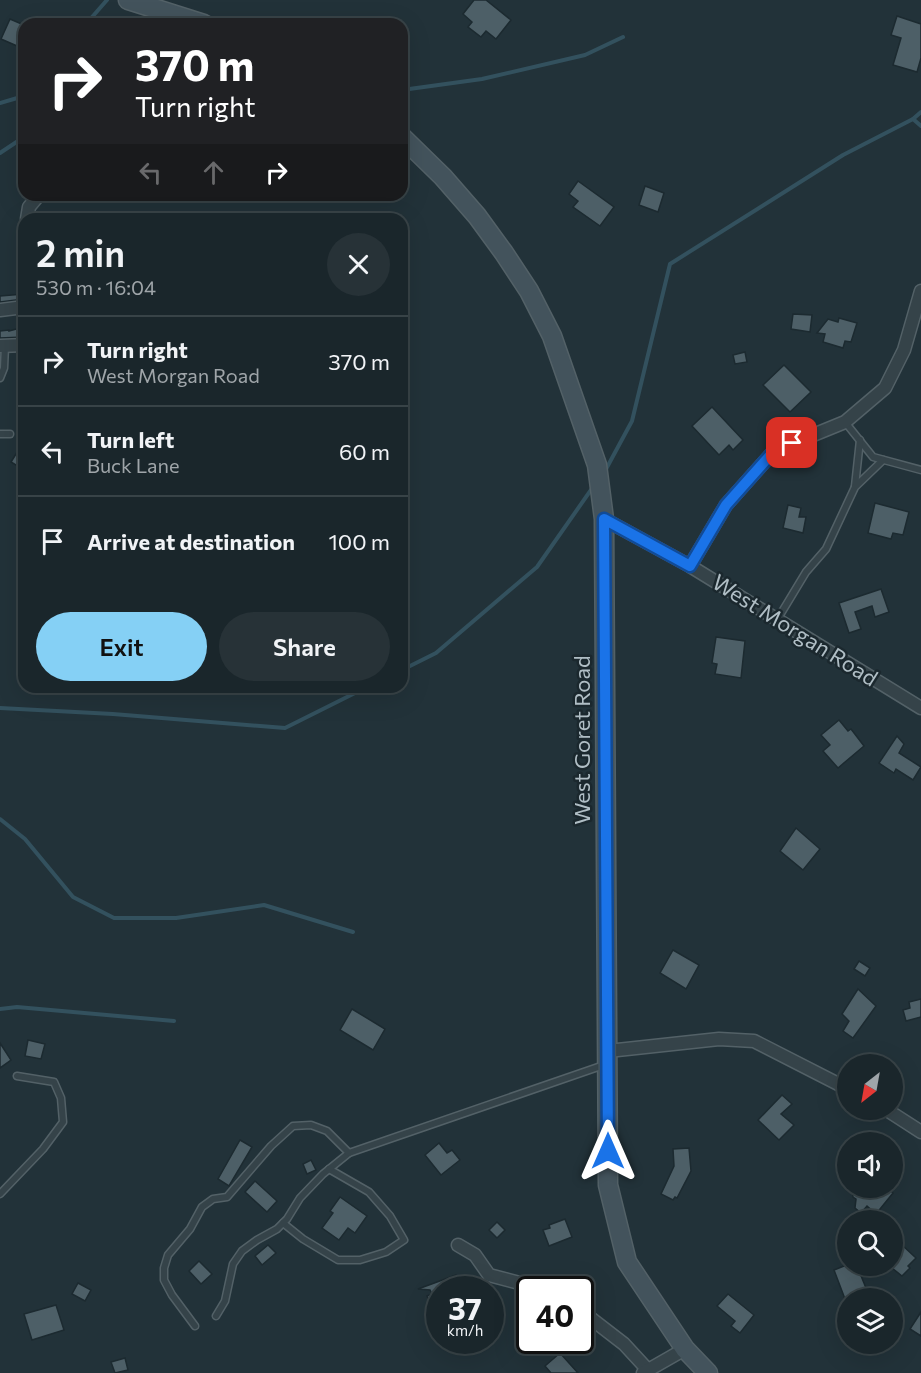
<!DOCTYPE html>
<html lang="en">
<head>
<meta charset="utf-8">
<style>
  :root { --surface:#1a262b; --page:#273237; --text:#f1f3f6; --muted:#9fa5a9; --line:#384347; --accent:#85d0f5 }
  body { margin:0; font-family:Commissioner,sans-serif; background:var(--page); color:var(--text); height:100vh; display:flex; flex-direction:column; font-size:22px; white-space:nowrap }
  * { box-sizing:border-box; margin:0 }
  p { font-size:20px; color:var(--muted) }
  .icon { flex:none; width:33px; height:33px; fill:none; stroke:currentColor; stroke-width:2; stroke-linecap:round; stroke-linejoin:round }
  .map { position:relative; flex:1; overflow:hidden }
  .sheet { position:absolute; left:18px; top:213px; width:390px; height:480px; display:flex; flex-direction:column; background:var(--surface); border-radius:18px; box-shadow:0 6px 24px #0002,0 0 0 2px var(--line) }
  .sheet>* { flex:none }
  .top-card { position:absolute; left:18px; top:18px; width:390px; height:183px; border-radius:18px; box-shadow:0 6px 24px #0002,0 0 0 2px var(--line); background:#202124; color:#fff; overflow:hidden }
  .needle { width:39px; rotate:211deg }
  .buttons { position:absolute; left:837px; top:1054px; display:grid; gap:12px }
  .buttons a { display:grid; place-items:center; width:66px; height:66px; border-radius:50%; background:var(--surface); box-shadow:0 6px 24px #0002,0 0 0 2px var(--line); font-size:30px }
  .speed { position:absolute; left:426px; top:1276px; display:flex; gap:12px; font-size:30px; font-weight:700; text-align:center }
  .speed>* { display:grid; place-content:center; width:78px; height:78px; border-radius:50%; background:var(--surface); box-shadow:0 6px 24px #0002,0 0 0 2px var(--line); line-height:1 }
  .speed small { font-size:15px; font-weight:400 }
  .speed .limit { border:3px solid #111; border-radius:9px; background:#fff; color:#111 }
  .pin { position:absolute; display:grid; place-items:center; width:51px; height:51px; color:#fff; margin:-26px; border-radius:12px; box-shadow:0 3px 9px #0006 }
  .me { position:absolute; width:66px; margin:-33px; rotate:0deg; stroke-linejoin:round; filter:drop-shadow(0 0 4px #0008) }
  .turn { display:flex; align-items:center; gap:21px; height:126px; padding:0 18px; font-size:27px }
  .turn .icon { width:78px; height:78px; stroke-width:2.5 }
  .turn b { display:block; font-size:42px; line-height:51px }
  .lanes { display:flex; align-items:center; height:57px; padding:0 18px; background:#0003; justify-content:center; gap:30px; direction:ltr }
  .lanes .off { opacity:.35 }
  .round { display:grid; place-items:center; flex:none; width:63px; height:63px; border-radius:32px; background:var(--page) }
  .overview { display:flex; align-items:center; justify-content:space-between; height:102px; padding:0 18px }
  h1 { font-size:36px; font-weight:600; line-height:45px }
  .action { display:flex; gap:12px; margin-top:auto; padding:12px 18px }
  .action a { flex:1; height:69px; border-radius:36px; background:var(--accent); color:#111; font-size:24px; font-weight:600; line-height:69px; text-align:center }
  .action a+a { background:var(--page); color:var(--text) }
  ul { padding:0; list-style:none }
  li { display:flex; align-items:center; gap:18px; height:90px; padding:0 18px; border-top:2px solid var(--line) }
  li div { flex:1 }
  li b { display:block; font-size:22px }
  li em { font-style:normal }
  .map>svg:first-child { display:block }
</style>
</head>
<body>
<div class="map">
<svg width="921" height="1373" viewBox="0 0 921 1373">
  <rect width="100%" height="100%" fill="#223239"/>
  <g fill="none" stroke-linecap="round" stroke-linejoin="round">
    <g stroke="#33515e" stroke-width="4">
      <polyline points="86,24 107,0"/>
      <polyline points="402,90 482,79 585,55 623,37"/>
      <polyline points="0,103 24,96"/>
      <polyline points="913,119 921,112"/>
      <polyline points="0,153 24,137"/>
      <polyline points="605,471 632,421 670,264 843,155 913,119 921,126"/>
      <polyline points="402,670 436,653 537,567 593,487"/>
      <polyline points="0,708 113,714 285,728 367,687"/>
      <polyline points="0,819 25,839 73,897 114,918 176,918 264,905 353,932"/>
      <polyline points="0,1009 17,1007 174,1021"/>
    </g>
  </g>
  <g fill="#4d5f67" stroke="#1c2a30" stroke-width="1.5">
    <polygon points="474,0 486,0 511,20 496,39 486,31 481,37 468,27 472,22 463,14"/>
    <polygon points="897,16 921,24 921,58 917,72 893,65 901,38 891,35"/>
    <polygon points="10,19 24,25 24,49 1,39"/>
    <polygon points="578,181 614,207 600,226 573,207 578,201 569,194"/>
    <polygon points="645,186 664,193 658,212 639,205"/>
    <polygon points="24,294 24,299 0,302 0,296"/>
    <polygon points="793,314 812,315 810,332 791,329"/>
    <polygon points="839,318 857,323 851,342 845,341 843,348 823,342 825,334 817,333 828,319 838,322"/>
    <polygon points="24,327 24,337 0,338 0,331 9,330 9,331"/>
    <polygon points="745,352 747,362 735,364 733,355"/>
    <polygon points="784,365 811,392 790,412 763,385"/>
    <polygon points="712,407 743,440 733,450 729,445 719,455 692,426"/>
    <polygon points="24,441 24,470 11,462"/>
    <polygon points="875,503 909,512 903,535 893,533 891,539 868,533"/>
    <polygon points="788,505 801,508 799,517 806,517 803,533 783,528"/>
    <polygon points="881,589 889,612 875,617 872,606 855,612 861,629 849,633 839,603"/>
    <polygon points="716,637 745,641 741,678 715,674 717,664 712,663"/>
    <polygon points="839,720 848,731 851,729 864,746 838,768 823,751 830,745 821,735"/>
    <polygon points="897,736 904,744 899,753 921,767 913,780 896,769 894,773 879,763"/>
    <polygon points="796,828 820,849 803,870 780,851"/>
    <polygon points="673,950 699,965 686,989 660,973"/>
    <polygon points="859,961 870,968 865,976 854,969"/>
    <polygon points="858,989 876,1006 853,1038 843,1031 849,1021 842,1014"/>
    <polygon points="921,999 921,1017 906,1021 903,1010 910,1008 909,1002"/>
    <polygon points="352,1009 385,1029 373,1050 340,1030"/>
    <polygon points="28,1040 45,1044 41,1059 25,1056"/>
    <polygon points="0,1043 11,1060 0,1068"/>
    <polygon points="782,1095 792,1104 781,1114 794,1125 779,1140 758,1120"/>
    <polygon points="240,1140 252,1147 229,1186 218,1179"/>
    <polygon points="439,1143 447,1153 452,1150 460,1160 441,1175 425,1155"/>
    <polygon points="689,1148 691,1171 677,1198 675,1197 673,1200 661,1194 674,1166 673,1149"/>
    <polygon points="311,1160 316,1170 307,1174 303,1164"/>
    <polygon points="255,1181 277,1201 267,1212 245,1192"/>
    <polygon points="852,1188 887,1188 893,1193 876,1214 867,1206 861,1213 855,1208 856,1199 853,1197"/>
    <polygon points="340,1197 367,1216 355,1233 348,1228 339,1240 322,1228 333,1213 330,1211"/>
    <polygon points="565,1219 572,1237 549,1246 543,1230 550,1228 549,1225"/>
    <polygon points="497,1222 505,1230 497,1238 489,1230"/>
    <polygon points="268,1245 276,1253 262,1265 255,1256"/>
    <polygon points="902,1245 916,1258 908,1266 910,1268 902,1276 892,1268 892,1255"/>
    <polygon points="199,1261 212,1274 201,1284 189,1271"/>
    <polygon points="844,1266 857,1266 866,1288 857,1291 860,1299 845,1299 834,1270"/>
    <polygon points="456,1275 461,1288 440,1290 438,1326 427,1296 432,1294 430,1290 418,1289"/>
    <polygon points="78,1283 91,1290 85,1301 72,1294"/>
    <polygon points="728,1294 754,1315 740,1333 731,1326 735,1321 717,1306"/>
    <polygon points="56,1305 64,1330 32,1340 24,1314"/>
    <polygon points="921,1312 921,1336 910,1329"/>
    <polygon points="560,1353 578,1373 551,1373 545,1366"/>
    <polygon points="125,1358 128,1370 115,1373 111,1362"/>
  </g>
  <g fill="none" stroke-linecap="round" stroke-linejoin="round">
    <defs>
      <g id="lane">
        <polyline points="0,378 4,368 5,346"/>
        <polyline points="845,422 873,457 921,470"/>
        <polyline points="0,434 10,434"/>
        <polyline points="855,486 860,440"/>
        <polyline points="777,620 806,572 826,549 855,487 883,460"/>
        <polyline points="0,1194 43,1149 63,1122 61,1098 54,1082 17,1076"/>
        <polyline points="283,1223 303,1239 338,1260 360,1260 386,1252 404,1240 390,1216 369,1192 329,1169"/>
        <polyline points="216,1316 225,1301 233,1264 242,1251 257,1240 277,1229 287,1219 300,1198 323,1174 349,1153"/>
        <polyline points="195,1326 172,1295 164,1280 164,1268 168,1255 190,1229 202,1207 213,1199 227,1197 271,1146 293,1126 311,1125 327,1131 349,1153 604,1065"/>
      </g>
      <g id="street">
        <polyline points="27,219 29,207 39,195"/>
        <polyline points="0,310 24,307"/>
        <polyline points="0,346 24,345"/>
        <polyline points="604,519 690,566 921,708"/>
        <polyline points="690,566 726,505 774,451 845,422 885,388 904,350 921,291"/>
        <polyline points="608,1051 719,1039 754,1041 848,1089"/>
        <polyline points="887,1110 921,1132"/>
        <polyline points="458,1245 475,1255 489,1275 546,1290"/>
        <polyline points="580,1310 624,1344 648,1370"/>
        <polyline points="643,1373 685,1349"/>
      </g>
      <g id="secondary">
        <polyline points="128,0 204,24"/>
        <polyline points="402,137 443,177 477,216 504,253 529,291 552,336 597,465 604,519 608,1185 627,1262 685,1349 708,1373"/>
      </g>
    </defs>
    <use href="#lane" stroke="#536167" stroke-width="9"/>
    <use href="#street" stroke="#536167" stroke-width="15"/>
    <use href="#secondary" stroke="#536167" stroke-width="21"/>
    <use href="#lane" stroke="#354349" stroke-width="6"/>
    <use href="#street" stroke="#354349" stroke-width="12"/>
    <use href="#secondary" stroke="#43535c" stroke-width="18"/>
  </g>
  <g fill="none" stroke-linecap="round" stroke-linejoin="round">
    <defs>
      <polyline id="route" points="608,1151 604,519 690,566 726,505 774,451 792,443"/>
    </defs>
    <use href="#route" stroke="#114b97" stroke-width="15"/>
    <use href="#route" stroke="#1a73e8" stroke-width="10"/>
  </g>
  <g text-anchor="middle" stroke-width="5" stroke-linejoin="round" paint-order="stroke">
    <g font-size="22" fill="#b0bec5" stroke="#1b282e">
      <text transform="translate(795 630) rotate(32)" y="8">West Morgan Road</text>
      <text transform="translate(582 740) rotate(-90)" y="8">West Goret Road</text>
    </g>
  </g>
</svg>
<div class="buttons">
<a><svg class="needle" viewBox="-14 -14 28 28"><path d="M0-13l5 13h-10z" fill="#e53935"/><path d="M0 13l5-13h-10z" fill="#9fa5a9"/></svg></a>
<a><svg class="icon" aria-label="sound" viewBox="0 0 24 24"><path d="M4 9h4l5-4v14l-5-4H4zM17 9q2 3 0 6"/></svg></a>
<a><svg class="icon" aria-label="search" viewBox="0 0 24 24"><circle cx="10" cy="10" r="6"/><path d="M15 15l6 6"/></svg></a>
<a><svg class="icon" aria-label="layers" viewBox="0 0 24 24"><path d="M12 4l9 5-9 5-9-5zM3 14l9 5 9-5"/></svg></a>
</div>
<div class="speed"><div>37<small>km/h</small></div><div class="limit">40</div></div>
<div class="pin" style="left:792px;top:443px;background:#d93025"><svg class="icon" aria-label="arrive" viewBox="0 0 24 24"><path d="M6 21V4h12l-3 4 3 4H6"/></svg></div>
<svg class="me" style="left:608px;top:1151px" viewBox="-20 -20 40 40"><path d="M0-17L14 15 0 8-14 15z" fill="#1a73e8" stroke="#fff" stroke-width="4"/></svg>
<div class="top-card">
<div class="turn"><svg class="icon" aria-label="right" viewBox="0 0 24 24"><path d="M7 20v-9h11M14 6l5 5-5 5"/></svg><div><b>370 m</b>Turn right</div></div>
<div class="lanes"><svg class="icon off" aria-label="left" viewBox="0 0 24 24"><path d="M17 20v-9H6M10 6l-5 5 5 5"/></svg><svg class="icon off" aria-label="ahead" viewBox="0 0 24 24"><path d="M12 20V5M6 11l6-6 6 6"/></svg><svg class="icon" aria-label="right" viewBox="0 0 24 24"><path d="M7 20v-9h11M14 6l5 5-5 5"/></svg></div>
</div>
<section class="sheet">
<div class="overview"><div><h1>2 min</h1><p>530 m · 16:04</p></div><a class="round"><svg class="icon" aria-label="close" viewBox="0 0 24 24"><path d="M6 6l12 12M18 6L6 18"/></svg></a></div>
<ul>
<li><svg class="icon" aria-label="right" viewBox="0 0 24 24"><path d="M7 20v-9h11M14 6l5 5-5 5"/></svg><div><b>Turn right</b><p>West Morgan Road</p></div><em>370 m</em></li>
<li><svg class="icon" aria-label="left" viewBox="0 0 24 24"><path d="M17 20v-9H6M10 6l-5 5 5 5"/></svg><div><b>Turn left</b><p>Buck Lane</p></div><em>60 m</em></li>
<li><svg class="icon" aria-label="arrive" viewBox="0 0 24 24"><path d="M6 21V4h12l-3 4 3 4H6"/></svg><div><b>Arrive at destination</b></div><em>100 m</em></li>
</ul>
<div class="action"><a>Exit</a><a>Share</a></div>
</section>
</div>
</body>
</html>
